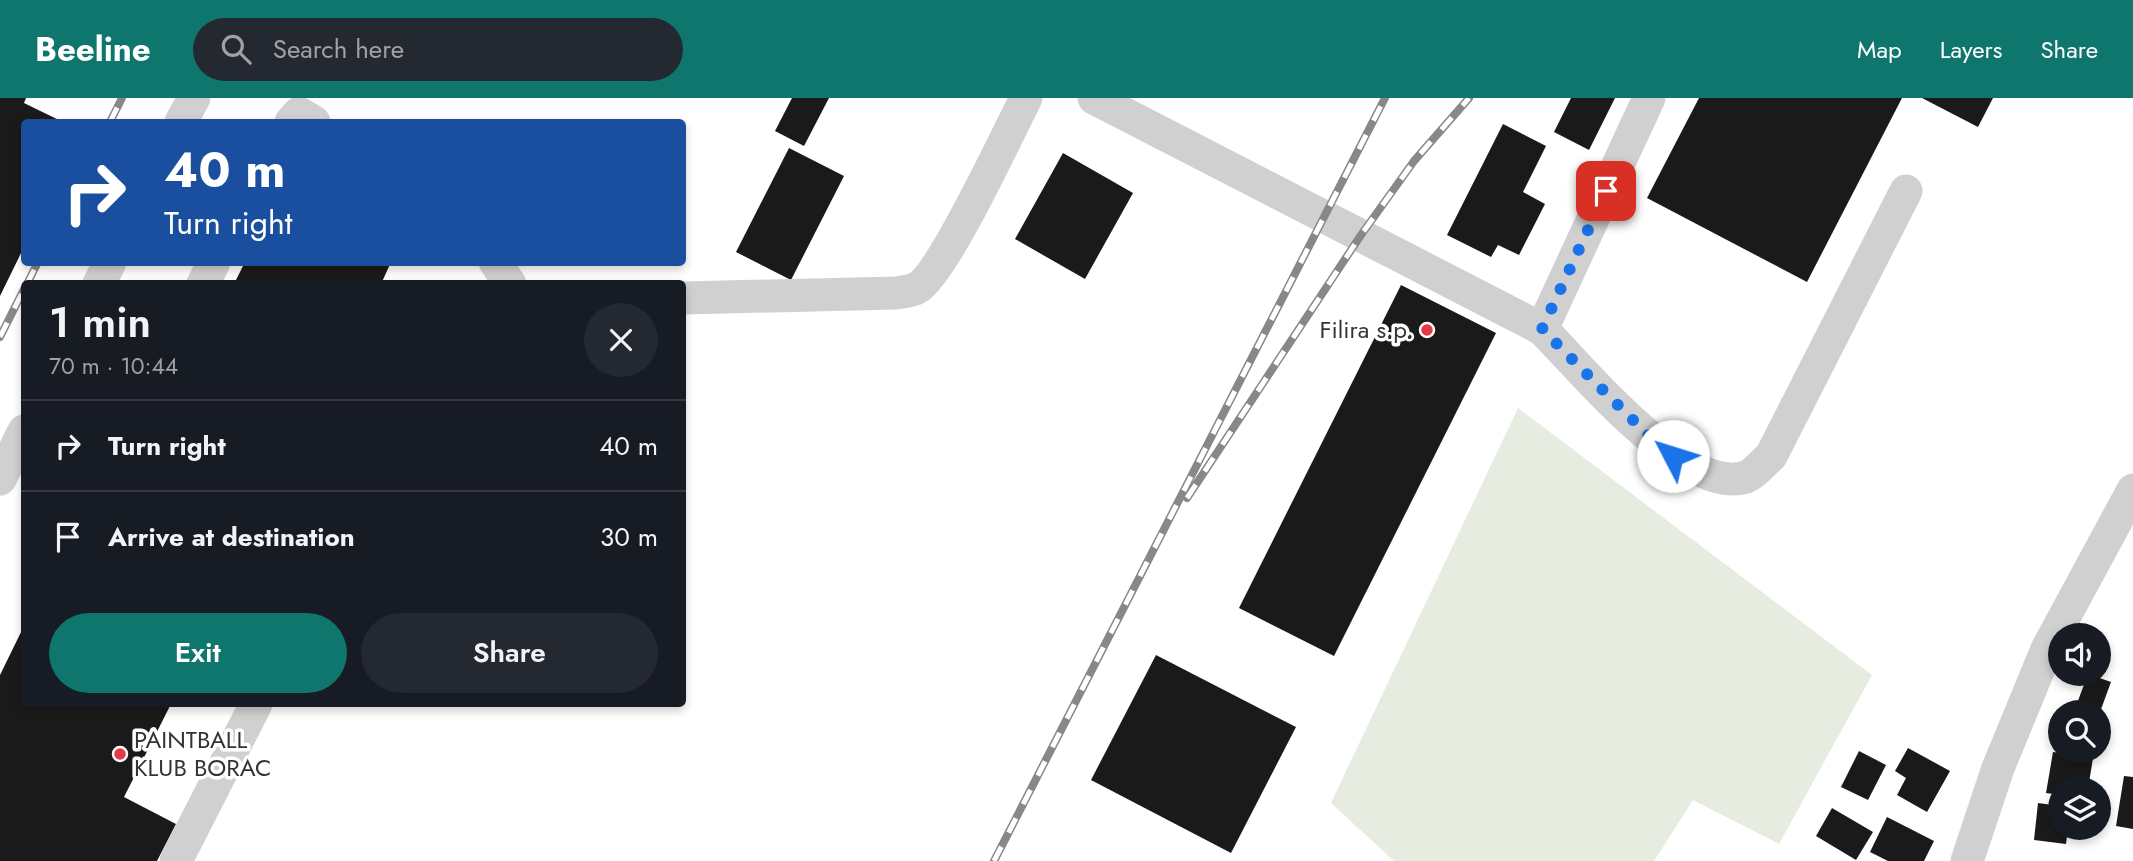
<!DOCTYPE html>
<html lang="en">
<head>
<meta charset="utf-8">
<style>
  :root { --surface:#171b24; --page:#242831; --text:#f1f3f6; --muted:#9ea1a6; --line:#363941; --accent:#0f766e }
  body { margin:0; font-family:Jost,sans-serif; background:var(--page); color:var(--text); height:100vh; display:flex; flex-direction:column; font-size:26px; white-space:nowrap }
  * { box-sizing:border-box; margin:0 }
  p { font-size:23px; color:var(--muted) }
  .icon { flex:none; width:38px; height:38px; fill:none; stroke:currentColor; stroke-width:2; stroke-linecap:round; stroke-linejoin:round }
  .map { position:relative; flex:1; overflow:hidden }
  .panel { position:absolute; left:21px; top:182px; width:665px; height:427px; display:flex; flex-direction:column; background:var(--surface); border-radius:7px; box-shadow:0 4px 10px #0003 }
  .panel>* { flex:none }
  .guide { position:absolute; left:21px; top:21px; width:665px; height:147px; border-radius:7px; box-shadow:0 4px 10px #0003; background:#1a4fa0; color:#fff; overflow:hidden }
  .controls { position:absolute; left:2048px; top:525px; display:grid; gap:14px }
  .controls a { display:grid; place-items:center; width:63px; height:63px; border-radius:50%; background:var(--surface); box-shadow:0 4px 10px #0003; font-size:35px }
  .pin { position:absolute; display:grid; place-items:center; width:60px; height:60px; color:#fff; margin:-30px; border-radius:14px; box-shadow:0 4px 10px #0006 }
  .me { position:absolute; width:77px; margin:-38px; rotate:310deg; stroke-linejoin:round; filter:drop-shadow(0 0 5px #0008) }
  .turn { display:flex; align-items:center; gap:24px; height:147px; padding:0 28px; font-size:32px }
  .turn .icon { width:91px; height:91px; stroke-width:2.5 }
  .turn b { display:block; font-size:49px; line-height:60px }
  .round { display:grid; place-items:center; flex:none; width:74px; height:74px; border-radius:37px; background:var(--page) }
  .summary { display:flex; align-items:center; justify-content:space-between; height:119px; padding:0 28px }
  h1 { font-size:42px; font-weight:600; line-height:52px }
  .action { display:flex; gap:14px; margin-top:auto; padding:14px 28px }
  .action a { flex:1; height:80px; border-radius:42px; background:var(--accent); color:#fff; font-size:28px; font-weight:600; line-height:80px; text-align:center }
  .action a+a { background:var(--page); color:var(--text) }
  ul { padding:0; list-style:none }
  li { display:flex; align-items:center; gap:21px; height:91px; padding:0 28px; border-top:2px solid var(--line) }
  li div { flex:1 }
  li b { display:block; font-size:26px }
  li em { font-style:normal }
  header { display:flex; align-items:center; gap:42px; box-sizing:border-box; height:98px; padding:0 35px; background:var(--accent); color:#fff }
  header strong { font-size:33px }
  nav { display:flex; gap:38px; margin-inline-start:auto; font-size:24px }
  .search { width:490px; height:63px; background:var(--page); display:flex; align-items:center; gap:18px; box-sizing:border-box; padding:0 24px; border-radius:38px; color:var(--muted); font-size:26px }
  .map>svg:first-child { display:block }
</style>
</head>
<body>
<header>
<strong>Beeline</strong>
<div class="search"><svg class="icon" aria-label="search" viewBox="0 0 24 24"><circle cx="10" cy="10" r="6"/><path d="M15 15l6 6"/></svg>Search here</div>
<nav><a>Map</a><a>Layers</a><a>Share</a></nav>
</header>
<div class="map">
<svg width="2133" height="763" viewBox="0 0 2133 763">
  <rect width="100%" height="100%" fill="#fff"/>
  <polygon fill="#e6ecdf" points="1518,310 1872,577 1779,746 1693,702 1654,763 1394,763 1331,705"/>
  <g fill="#1a1a1a">
    <polygon points="0,0 26,0 24,5 63,24 24,24 24,149 0,198"/>
    <polygon points="792,0 829,0 804,48 775,33"/>
    <polygon points="1571,0 1615,0 1589,52 1554,34"/>
    <polygon points="1699,0 1902,0 1807,184 1647,100"/>
    <polygon points="1922,0 1993,0 1978,29"/>
    <polygon points="1503,26 1546,48 1523,94 1545,106 1519,157 1498,147 1491,159 1447,137"/>
    <polygon points="789,50 844,78 791,182 736,154"/>
    <polygon points="1063,55 1133,95 1085,181 1015,141"/>
    <polygon points="245,164 391,164 381,186 234,186"/>
    <polygon points="1401,187 1496,235 1334,558 1239,510"/>
    <polygon points="24,528 24,606 171,606 124,699 176,726 157,763 0,763 0,577"/>
    <polygon points="1156,557 1296,629 1231,755 1091,682"/>
    <polygon points="2088,576 2111,584 2100,614 2076,608"/>
    <polygon points="1908,650 1950,673 1927,714 1897,697 1906,680 1895,673"/>
    <polygon points="1859,653 1886,667 1868,702 1841,689"/>
    <polygon points="2053,654 2093,660 2088,691 2060,691 2060,697 2046,695"/>
    <polygon points="2124,678 2133,679 2133,731 2116,728"/>
    <polygon points="2038,705 2060,708 2060,730 2068,730 2066,746 2034,742"/>
    <polygon points="1832,710 1873,734 1856,762 1816,738"/>
    <polygon points="1887,719 1934,743 1924,763 1888,763 1870,754"/>
  </g>
  <g fill="none" stroke-linecap="round" stroke-linejoin="round">
    <g stroke="#d0d0d0" stroke-width="33">
      <polyline points="1094,0 1542,231 1649,0"/>
      <polyline points="181,24 194,0"/>
      <polyline points="291,24 299,15 314,24"/>
      <polyline points="495,164 510,186"/>
      <polyline points="99,186 110,164"/>
      <polyline points="203,186 214,164"/>
      <path d="M682,200l214,-5c6,-1 16,-2 21,-5 26,-14 92,-157 109,-190"/>
      <path d="M1542,231c39,39 144,168 204,148 8,-3 18,-15 25,-21l135,-265"/>
      <polyline points="0,381 24,333"/>
      <polyline points="176,763 256,606"/>
      <polyline points="1967,763 1998,670 2047,551 2133,392"/>
    </g>
    <defs>
      <g id="rail">
        <polyline points="110,24 122,0"/>
        <polyline points="27,186 38,164"/>
        <polyline points="0,239 24,191"/>
        <polyline points="1187,400 1361,137 1414,63 1469,0"/>
        <polyline points="994,763 1385,0"/>
      </g>
    </defs>
    <use href="#rail" stroke="#888" stroke-width="8"/>
    <use href="#rail" stroke="#fff" stroke-width="5" stroke-dasharray="16" stroke-linecap="butt"/>
  </g>
  <g fill="none" stroke-linecap="round" stroke-linejoin="round">
    <polyline stroke="#1a73e8" stroke-width="12" stroke-dasharray="0 21.6" points="1606,93 1542,231 1657,346 1673,358"/>
  </g>
  <g fill="#e63946" stroke="#fff" stroke-width="2.5">
    <circle cx="1427" cy="232" r="7"/>
    <circle cx="120" cy="656" r="7"/>
  </g>
  <g text-anchor="middle" stroke-width="7" stroke-linejoin="round" paint-order="stroke">
    <g font-size="24" fill="#333" stroke="#fff" text-anchor="end">
      <text x="1413" y="240">Filira s.p.</text>
      <text x="134" y="650" text-anchor="start">PAINTBALL<tspan x="134" dy="28">KLUB BORAC</tspan></text>
    </g>
  </g>
</svg>
<div class="controls">
<a><svg class="icon" aria-label="sound" viewBox="0 0 24 24"><path d="M4 9h4l5-4v14l-5-4H4zM17 9q2 3 0 6"/></svg></a>
<a><svg class="icon" aria-label="search" viewBox="0 0 24 24"><circle cx="10" cy="10" r="6"/><path d="M15 15l6 6"/></svg></a>
<a><svg class="icon" aria-label="layers" viewBox="0 0 24 24"><path d="M12 4l9 5-9 5-9-5zM3 14l9 5 9-5"/></svg></a>
</div>
<div class="pin" style="left:1606px;top:93px;background:#d93025"><svg class="icon" aria-label="arrive" viewBox="0 0 24 24"><path d="M6 21V4h12l-3 4 3 4H6"/></svg></div>
<svg class="me" style="left:1673px;top:358px" viewBox="-20 -20 40 40"><circle r="19" fill="#fff"/><path d="M0-13L10 11 0 6-10 11z" fill="#1a73e8"/></svg>
<div class="guide">
<div class="turn"><svg class="icon" aria-label="right" viewBox="0 0 24 24"><path d="M7 20v-9h11M14 6l5 5-5 5"/></svg><div><b>40 m</b>Turn right</div></div>
</div>
<section class="panel">
<div class="summary"><div><h1>1 min</h1><p>70 m · 10:44</p></div><a class="round"><svg class="icon" aria-label="close" viewBox="0 0 24 24"><path d="M6 6l12 12M18 6L6 18"/></svg></a></div>
<ul>
<li><svg class="icon" aria-label="right" viewBox="0 0 24 24"><path d="M7 20v-9h11M14 6l5 5-5 5"/></svg><div><b>Turn right</b></div><em>40 m</em></li>
<li><svg class="icon" aria-label="arrive" viewBox="0 0 24 24"><path d="M6 21V4h12l-3 4 3 4H6"/></svg><div><b>Arrive at destination</b></div><em>30 m</em></li>
</ul>
<div class="action"><a>Exit</a><a>Share</a></div>
</section>
</div>
</body>
</html>
